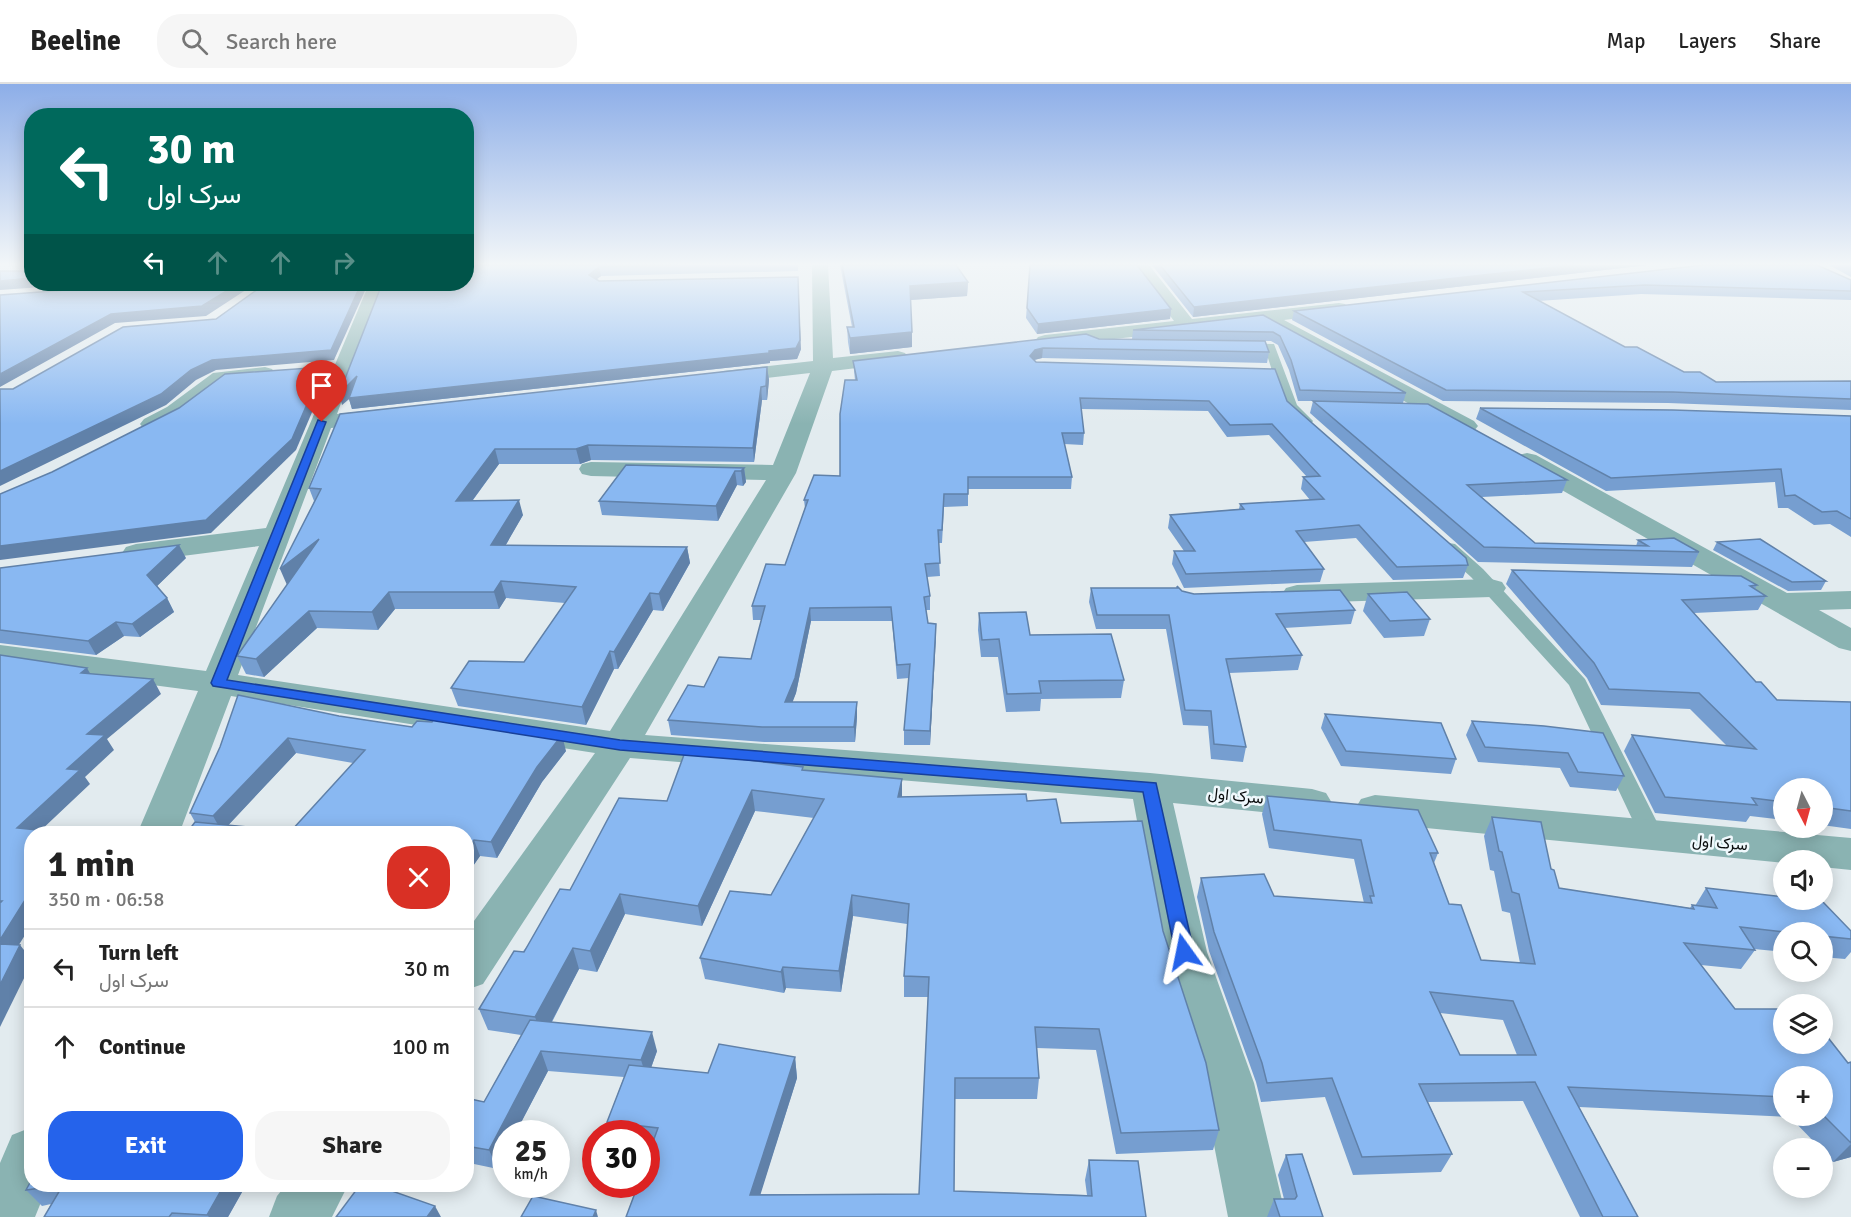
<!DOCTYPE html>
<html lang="en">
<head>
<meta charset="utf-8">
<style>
  :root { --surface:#fff; --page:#f6f6f6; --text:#222; --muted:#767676; --line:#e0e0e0; --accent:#2563eb }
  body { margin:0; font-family:Signika,Vazirmatn,sans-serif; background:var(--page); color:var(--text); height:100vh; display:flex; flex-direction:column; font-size:22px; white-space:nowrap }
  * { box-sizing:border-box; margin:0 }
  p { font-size:20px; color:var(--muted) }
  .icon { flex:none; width:33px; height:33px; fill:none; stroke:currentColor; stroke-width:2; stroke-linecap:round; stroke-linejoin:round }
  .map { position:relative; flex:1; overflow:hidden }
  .side { position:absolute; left:24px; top:742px; width:450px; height:366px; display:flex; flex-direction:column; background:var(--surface); border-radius:24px; box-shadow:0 3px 15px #0003 }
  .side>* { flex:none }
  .guide { position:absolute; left:24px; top:24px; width:450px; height:183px; border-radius:24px; box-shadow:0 3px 15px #0003; background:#00695c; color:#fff; overflow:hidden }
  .needle { width:39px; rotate:174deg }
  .buttons { position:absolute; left:1773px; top:694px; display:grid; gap:12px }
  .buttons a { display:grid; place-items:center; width:60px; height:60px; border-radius:50%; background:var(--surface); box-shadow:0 3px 15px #0003; font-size:30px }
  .speed { position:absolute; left:492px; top:1036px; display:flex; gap:12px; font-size:30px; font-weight:700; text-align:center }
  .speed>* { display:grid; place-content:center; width:78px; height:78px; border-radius:50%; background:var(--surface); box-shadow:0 3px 15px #0003; line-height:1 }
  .speed small { font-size:15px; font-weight:400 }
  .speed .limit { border:9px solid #d22; background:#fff; color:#111 }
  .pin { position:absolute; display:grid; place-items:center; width:51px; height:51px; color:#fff; margin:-62px -26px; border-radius:50% 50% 50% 0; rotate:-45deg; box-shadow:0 0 6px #0007 }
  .pin .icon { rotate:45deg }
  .me { position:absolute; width:66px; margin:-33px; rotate:348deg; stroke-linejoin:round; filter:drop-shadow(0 0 4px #0008) }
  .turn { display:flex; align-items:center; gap:21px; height:126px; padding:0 24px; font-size:27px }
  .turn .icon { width:78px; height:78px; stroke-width:2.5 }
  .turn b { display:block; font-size:42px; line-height:51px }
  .lanes { display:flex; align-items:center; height:57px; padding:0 24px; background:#0003; justify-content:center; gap:30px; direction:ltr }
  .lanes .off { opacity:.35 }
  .round { display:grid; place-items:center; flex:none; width:63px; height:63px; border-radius:24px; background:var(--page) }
  .headline { display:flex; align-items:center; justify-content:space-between; height:102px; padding:0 24px }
  h1 { font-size:36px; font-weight:700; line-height:45px }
  .cta { display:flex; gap:12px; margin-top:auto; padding:12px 24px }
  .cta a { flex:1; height:69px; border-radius:24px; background:var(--accent); color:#fff; font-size:24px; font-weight:700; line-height:69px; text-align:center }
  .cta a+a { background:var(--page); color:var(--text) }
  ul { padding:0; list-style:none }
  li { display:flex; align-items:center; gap:18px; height:78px; padding:0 24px; border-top:2px solid var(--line) }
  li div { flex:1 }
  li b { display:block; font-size:22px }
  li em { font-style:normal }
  header { display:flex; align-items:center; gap:36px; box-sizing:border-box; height:84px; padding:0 30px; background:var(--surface); border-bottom:2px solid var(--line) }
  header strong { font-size:28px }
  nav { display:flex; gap:33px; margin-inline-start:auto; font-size:21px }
  .search { width:420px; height:54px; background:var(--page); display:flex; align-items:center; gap:15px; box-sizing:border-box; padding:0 21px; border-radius:24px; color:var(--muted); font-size:22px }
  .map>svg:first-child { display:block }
</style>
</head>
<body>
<header>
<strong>Beeline</strong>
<div class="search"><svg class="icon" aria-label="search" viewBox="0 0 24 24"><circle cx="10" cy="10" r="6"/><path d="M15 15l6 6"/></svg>Search here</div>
<nav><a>Map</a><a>Layers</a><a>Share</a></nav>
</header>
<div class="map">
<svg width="1851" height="1133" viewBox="0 0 1851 1133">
  <rect width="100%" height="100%" fill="#e2ebef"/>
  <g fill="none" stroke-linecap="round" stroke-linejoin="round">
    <g fill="#8ab3b2" fill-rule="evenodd">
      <polygon points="1240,259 1274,260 1297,321 1313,337 1311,340 1301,340 1284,323 1265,265 1236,264 1234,262"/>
      <polygon points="1449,459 1455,460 1483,485 1585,595 1664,752 1661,758 1652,761 1643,758 1569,601 1471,493 1443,468 1441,464"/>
    </g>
    <g fill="#8ab3b2" fill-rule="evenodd">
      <polygon points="812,181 828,181 833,274 898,267 905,269 908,273 905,277 898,279 832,287 796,389 645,651 1150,689 1312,705 1326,709 1332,719 1326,729 1312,733 1173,719 1207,868 1254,999 1286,1133 1228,1133 1202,999 1161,868 1133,715 630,674 483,900 466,906 466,848 595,669 231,612 179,750 137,750 198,607 0,581 0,561 206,587 259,462 136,478 126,475 122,469 126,463 136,460 266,444 369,200 385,200 337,330 383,325 391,327 394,332 391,337 383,339 331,344 238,591 610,647 766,396 591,392 582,390 579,385 582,380 591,378 773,381 810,289 723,299 716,297 713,293 716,289 723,287 813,277"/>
      <polygon points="1132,181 1149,181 1192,235 1339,219 1345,220 1348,224 1345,228 1284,236 1474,337 1478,342 1474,347 1466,349 1458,347 1262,238 1045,263 1038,261 1035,257 1038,253 1045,251 1174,237"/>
      <polygon points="265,283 272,285 275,289 272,293 226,299 183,333 160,345 152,347 144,345 140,340 144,335 167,323 213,289"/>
      <polygon points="1527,369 1536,371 1787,509 1851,507 1851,525 1819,526 1851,544 1851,567 1839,564 1518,381 1515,376 1518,371"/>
      <polygon points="1491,495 1502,498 1506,504 1502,510 1491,513 1297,519 1286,516 1282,510 1286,504 1297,501"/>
      <polygon points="1375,711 1851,754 1851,786 1822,783 1822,777 1784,777 1784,779 1375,739 1361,735 1355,725 1361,715"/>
      <polygon points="32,1043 32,1101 48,1101 35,1133 0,1133 0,1079 12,1051"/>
      <polygon points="286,1101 348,1101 332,1133 269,1133 277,1112"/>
    </g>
  </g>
  <g fill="#769ed0" fill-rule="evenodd">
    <polygon points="466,181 798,181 798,187 601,192 596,195 599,197 801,265 797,275 770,277 770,279 352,325 349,315 342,321"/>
    <polygon points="840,181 956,181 968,198 967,212 910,216 912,263 850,270 848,258 847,243 852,243"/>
    <polygon points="1030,181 1171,225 1170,235 1037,250 1026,234"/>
    <polygon points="1152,181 1648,181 1193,233"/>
    <polygon points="1704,181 1851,196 1851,216 1641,210 1538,217 1625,263 1684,288 1716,298 1851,297 1851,326 1668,319 1443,317 1292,236 1294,227"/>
    <polygon points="1829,181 1851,181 1851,193"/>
    <polygon points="1263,231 1406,309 1403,319 1567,396 1562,409 1482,413 1535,459 1636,462 1638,456 1699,468 1692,483 1478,478 1310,329 1313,317 1298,317 1289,286 1278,261 1271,257 1132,255 1133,246"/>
    <polygon points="1099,255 1269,268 1267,279 1042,274 1034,276 1036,278 1287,317 1468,481 1463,494 1393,496 1356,454 1304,458 1324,485 1320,498 1184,504 1172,480 1174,467 1184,467 1168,444 1170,431 1239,425 1240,420 1310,416 1301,405 1303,393 1307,393 1269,351 1227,353 1208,327 1081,325 1084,349 1083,361 1064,360 1072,393 1071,405 968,405 968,422 944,423 942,459 938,459 940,492 927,493 930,512 930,526 926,526 928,539 936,540 930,661 904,661 904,646 909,594 897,595 892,537 811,537 796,609 792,618 857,618 857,633 855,658 764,658 671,651 668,636 704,603 751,575 762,536 753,536 752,522 785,481 805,424 804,416 840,392 855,296 853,277"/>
    <polygon points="767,283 769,296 767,316 762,316 754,378 591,376 580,380 499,380 473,416 523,431 505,462 687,463 690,479 663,527 653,526 618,585 614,585 586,641 458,622 451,604 524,578 565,519 506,514 499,525 395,525 378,546 317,544 264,593 246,590 237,572 287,501 314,417 309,404"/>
    <polygon points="1480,324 1851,332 1851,453 1830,440 1814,441 1788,424 1778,424 1775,398 1606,407 1476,335"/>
    <polygon points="744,384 746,398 743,402 737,401 718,437 602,431 599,417"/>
    <polygon points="1717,458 1826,497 1821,506 1788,507 1713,466"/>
    <polygon points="186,474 157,502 167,514 174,528 140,553 124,552 96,571 0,559 0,484"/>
    <polygon points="1512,486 1757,501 1755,505 1766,512 1758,526 1694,529 1756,598 1777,616 1851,618 1851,745 1822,741 1822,705 1784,705 1784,736 1750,732 1746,738 1655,729 1624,667 1632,651 1727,662 1690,625 1601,621 1587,594 1506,500"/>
    <polygon points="1177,502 1182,507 1194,510 1355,526 1351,540 1284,544 1302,571 1298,586 1229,589 1246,663 1243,678 1211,675 1208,642 1183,641 1166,545 1096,545 1089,518 1091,504 1176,504"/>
    <polygon points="1368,510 1430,535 1424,552 1384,554 1363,527"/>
    <polygon points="979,529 1030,551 1124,596 1121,614 1041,615 1040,627 1006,628 998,573 981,573 978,546"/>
    <polygon points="1325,630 1456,675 1451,690 1341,682 1321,644"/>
    <path d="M339,632l227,35 -24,31 -45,76 -17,-2 -14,20v-42h-280l9,-12 -5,-9 30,-66zM296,669l57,10 -62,68 -63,-6z"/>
    <polygon points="1472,637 1544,642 1624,692 1616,707 1570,703 1560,684 1478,678 1466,651"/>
    <path d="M804,686l98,9v18l125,4 34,22 102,108 56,199 -6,20 -97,4 -20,-104 -59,-2 2,30 -2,21h-82l-1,92 133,4 -2,-15 4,-20 57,57h-520l25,-70h-5v-13h-35l-4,-12 17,-45 -76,-6 -33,63h-9l-8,35 -24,-5 -8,13v-79l18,4 37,-67 -33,-5 -9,-21 91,-119 97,-89zM755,727l59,7 -43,77 -71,63 5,21 79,14 2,-5 55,4 12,-76 54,8 -3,52v21h24l-9,197h-159l37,-116 -2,-21 -87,16 -57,-5 6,-17 -105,-29 27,-53 18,3 28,-58 77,12z"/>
    <path d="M1267,712l171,57 -4,10 15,41 32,56 39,3 -10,-50 -8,-2 -8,-40 -4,-1 -6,-34 8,-19 59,52 8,19 131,20 2,-3 3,1 11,-18 145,43v21l-6,7 -23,-2v-24h-38v19l-30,-3 1,1 -14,19 -40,-4 34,44 113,54 3,-1v95l-18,5 -11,-11v-2h-1l-31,-32 -211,-10 59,110h-58l-57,-116 -95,1 24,52 -11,18 -88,3 -28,-78 -64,5 -5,-20 -47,-131 -12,-54 4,-19 73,18 90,7 -10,-44 -85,-11 -7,-34zM1440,929l63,7 14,35h-57zM1784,993h38v39h-38z"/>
    <polygon points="1286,1071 1323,1133 1267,1133 1274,1115 1284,1115 1278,1091"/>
    <polygon points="32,1101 246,1101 228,1133 44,1133 51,1120 42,1122 26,1106"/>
  </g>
  <g fill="#6081a9">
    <polygon points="1573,181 1648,181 1193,233 1194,223"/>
    <polygon points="599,183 601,192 591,200 589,191"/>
    <polygon points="798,193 801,265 797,275 770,277 770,279 352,325 349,315 342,321 339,310 357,292 769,267"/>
    <polygon points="32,194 32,200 84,200 0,206 0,197"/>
    <polygon points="968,198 967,212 910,216 910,202"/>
    <polygon points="238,200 255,200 206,232 115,239 0,303 0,290 111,230"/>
    <polygon points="361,200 368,200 334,276 216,286 196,296 166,321 0,402 0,387 191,286"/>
    <polygon points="1171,225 1170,235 1037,250 1038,240"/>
    <polygon points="912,248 912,263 850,270 850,254"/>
    <polygon points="1043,264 1042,274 1034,276 1030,272 1035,266"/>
    <polygon points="323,283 327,293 296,366 211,449 0,476 0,462"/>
    <polygon points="767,283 769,296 767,316 766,302"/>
    <polygon points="761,303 762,316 754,378 753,364"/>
    <polygon points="588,361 591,376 580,380 576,365"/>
    <polygon points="495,365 499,380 461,432 456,417"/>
    <polygon points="744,384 746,398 743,402 741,387"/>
    <polygon points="735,387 737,401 718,437 716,422"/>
    <polygon points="519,416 523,431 496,478 491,461"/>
    <polygon points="319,455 287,501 280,485"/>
    <polygon points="179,461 186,474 154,505 147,491"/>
    <polygon points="687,463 690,479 663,527 659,510"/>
    <polygon points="501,497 506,514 499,525 494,508"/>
    <polygon points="389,508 395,525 378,546 372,528"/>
    <polygon points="650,509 653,526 618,585 614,568"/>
    <polygon points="167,514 174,528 140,553 132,540"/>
    <polygon points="810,524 811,537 796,609 787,633 785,618"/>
    <polygon points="309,527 317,544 264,593 256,575"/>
    <polygon points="116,538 124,552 96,571 88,557"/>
    <polygon points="936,540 936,553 930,661 930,647"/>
    <polygon points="610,567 614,585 586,641 582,623"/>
    <polygon points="87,584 95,598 81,589"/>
    <polygon points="153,595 161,610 107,655 114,666 85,693 90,700 37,750 17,744 67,685 87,650"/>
    <polygon points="857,618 857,633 855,658 854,643"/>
    <polygon points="562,651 566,667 542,698 497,774 491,758 537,683"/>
    <polygon points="288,654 296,669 222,748 213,732"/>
    <polygon points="902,695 902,715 898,713"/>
    <polygon points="752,706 755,727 702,842 698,822"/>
    <polygon points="474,756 480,772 466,792 466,767"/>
    <polygon points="32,805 32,840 10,875 0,863 0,856"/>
    <polygon points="620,810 625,830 597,888 590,867"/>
    <polygon points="852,811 853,832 841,908 839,887"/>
    <polygon points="20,861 32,876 32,878 0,943 0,901"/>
    <polygon points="573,864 579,885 543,954 535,933"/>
    <polygon points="783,883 786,904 784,909 781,888"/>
    <polygon points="652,948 657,967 647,995 641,976"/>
    <polygon points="541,967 548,987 515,1050 506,1050 506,1069 498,1085 489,1066"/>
    <polygon points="795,973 797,994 754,1131 750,1111"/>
    <polygon points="1851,1060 1851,1073 1833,1078"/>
    <polygon points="466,1066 474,1080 466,1093"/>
    <polygon points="224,1101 246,1101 228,1133 209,1133 207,1131"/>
    <polygon points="435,1122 441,1133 427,1133"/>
    <polygon points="596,1126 598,1133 593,1133"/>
  </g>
  <g fill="#89b8f2" stroke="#6081a9" stroke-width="1.5" fill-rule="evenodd">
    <polygon points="30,181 32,181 32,194 0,197 0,187 28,187 30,184"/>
    <polygon points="466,181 678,181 599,183 589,191 599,197 798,193 800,256 796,264 769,267 769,269 349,314 357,292 339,310 382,200 466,200"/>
    <polygon points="842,181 956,181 968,198 910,202 912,248 850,254 847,243 854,243"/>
    <polygon points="1030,181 1137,181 1171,225 1038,240 1027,224"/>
    <polygon points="1160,181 1573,181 1194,223"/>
    <polygon points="1704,181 1817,181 1851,196 1851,207 1645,201 1523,208 1625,263 1637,263 1684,288 1700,288 1716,298 1851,297 1851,315 1673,308 1446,306 1294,227"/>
    <polygon points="147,200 238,200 202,222 111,230 0,290 0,211"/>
    <polygon points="265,200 361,200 331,266 212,276 191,286 161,310 0,387 0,305 13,305 123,243 216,235"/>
    <polygon points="1263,231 1406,309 1300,306 1291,276 1280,252 1273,248 1133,246"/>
    <polygon points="1086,250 1099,255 1265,257 1269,268 1043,264 1035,266 1030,272 1036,278 1275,285 1287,317 1466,474 1468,481 1397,483 1359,441 1296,447 1324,485 1186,490 1174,467 1195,467 1170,431 1244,425 1240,420 1324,415 1303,393 1320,392 1272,340 1230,341 1209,317 1080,314 1084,349 1062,349 1072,393 968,393 968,410 944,410 942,446 938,446 940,479 925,480 930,512 924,513 928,539 936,540 930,647 904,646 910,580 897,581 891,523 810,524 795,594 785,618 857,618 854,643 762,643 668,636 688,601 704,603 719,573 751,575 765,522 752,522 766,480 785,481 808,416 804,416 814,391 840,392 840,330 845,296 857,296 853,277"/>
    <polygon points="323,283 292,355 206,436 0,462 0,410 52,388 179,324 225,290"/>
    <polygon points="767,283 766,302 761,303 753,364 588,361 576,365 495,365 456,417 519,416 491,461 687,463 659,510 650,509 614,568 610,567 582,623 451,604 469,577 524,578 576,503 501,497 494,508 389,508 372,528 309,527 256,575 237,572 319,455 280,485 321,405 309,404 340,330"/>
    <polygon points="1313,317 1428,320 1567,396 1467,401 1535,459 1648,462 1638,456 1674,454 1699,468 1484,463"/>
    <polygon points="1480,324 1673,326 1851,332 1851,435 1837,427 1822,428 1795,411 1785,412 1781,385 1611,394"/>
    <polygon points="626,381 744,384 741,387 735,387 716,422 599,417"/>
    <polygon points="1760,455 1826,497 1792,498 1717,458"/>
    <polygon points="179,461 147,491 167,514 132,540 116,538 88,557 0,546 0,484"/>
    <polygon points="1512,486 1741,492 1757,501 1750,502 1766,512 1682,516 1756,598 1761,598 1777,616 1851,618 1851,727 1822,723 1822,705 1784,705 1784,718 1752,714 1757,721 1665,713 1632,651 1756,665 1699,609 1609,605 1594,579"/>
    <polygon points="1177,502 1182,507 1194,510 1340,506 1355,526 1276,530 1302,571 1226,575 1246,663 1214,660 1211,627 1185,626 1169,531 1097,531 1091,504 1178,504"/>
    <polygon points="1407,508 1430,535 1390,537 1368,510"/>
    <polygon points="1026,528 1030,551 1111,550 1124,596 1039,597 1041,609 1007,610 999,555 982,556 979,529"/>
    <polygon points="0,571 87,584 81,589 153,595 87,650 105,651 67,685 80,686 17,744 67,749 66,750 32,750 32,805 0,856 0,819 2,817 0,817"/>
    <polygon points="238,611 339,632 412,643 417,637 432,638 436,632 562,651 537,683 491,758 474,756 466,767 466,750 186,750 195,738 291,747 365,666 288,654 213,732 190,729 220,663"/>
    <polygon points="1325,630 1441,639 1456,675 1346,667"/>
    <polygon points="1472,637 1544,642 1603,649 1624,692 1578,688 1568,669 1485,663"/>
    <polygon points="685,668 803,683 802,686 902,695 898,713 1026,710 1027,717 1056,715 1061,739 1142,737 1163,847 1206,979 1219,1046 1121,1049 1099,945 1035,943 1039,994 955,994 954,1107 1092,1112 1089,1076 1138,1077 1146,1133 626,1133 638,1101 646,1101 646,1077 658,1044 607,1038 629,981 708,989 719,960 795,973 750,1111 919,1110 929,893 904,892 909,820 852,811 839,887 783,883 781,888 700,874 730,807 771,811 824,715 752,706 698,822 620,810 590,867 573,864 535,933 479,925 514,867 524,868 560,805 570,806 619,714 667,717"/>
    <path d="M1267,712l151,14 20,43h-8l19,51 12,1 20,55 54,4 -16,-70 -7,-2 -10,-40 -3,-1 -7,-34 49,5 10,47 3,1 5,18 135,21 -2,-4 25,3 -11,-20 78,9v3h29l9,1 29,30v8l-29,-3v-3h-28l-54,-6 15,23 -71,-7 51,66h49v35h38v-14l26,33 3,-1v81l-29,-29v-37h-38v20l-216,-10 70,130h-35l-68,-135 -116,2 33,70 -90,3 -30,-79 -65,5 -5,-20 -48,-131 -13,-54 63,-4 10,22 98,7 -2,-7h4l-13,-56 -87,-10zM1430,908l83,9 23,54h-76z"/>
    <polygon points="0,860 20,861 0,901"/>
    <polygon points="530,936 652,948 641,976 541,967 489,1066 466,1062 466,1014 484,1018"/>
    <polygon points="1302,1070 1323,1133 1280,1133 1274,1115 1295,1115 1297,1112 1286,1071"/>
    <polygon points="32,1095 32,1101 224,1101 207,1131 172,1129 169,1133 44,1133 63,1101 26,1106"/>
    <polygon points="360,1101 375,1101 435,1122 427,1133 336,1133"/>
    <polygon points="533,1112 596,1126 593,1133 521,1133"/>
  </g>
  <linearGradient id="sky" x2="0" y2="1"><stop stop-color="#8daee8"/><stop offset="0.53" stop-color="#f2f6f8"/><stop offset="1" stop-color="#f2f6f8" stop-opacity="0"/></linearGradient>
  <rect width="1851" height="340" fill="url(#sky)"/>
  <polygon fill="#2563eb" stroke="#184099" stroke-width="1.5" points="318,336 326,338 227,596 620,656 1156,699 1194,868 1191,874 1184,876 1178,874 1175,868 1143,708 620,666 213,602 211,599"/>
  <g text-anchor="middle" stroke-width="5" stroke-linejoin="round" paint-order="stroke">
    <g font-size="16" fill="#0a0d0e" stroke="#eff8fc">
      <text transform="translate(1236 711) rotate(6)" y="6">سرک اول</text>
      <text transform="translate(1720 758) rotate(5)" y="6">سرک اول</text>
    </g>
  </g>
</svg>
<div class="buttons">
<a><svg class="needle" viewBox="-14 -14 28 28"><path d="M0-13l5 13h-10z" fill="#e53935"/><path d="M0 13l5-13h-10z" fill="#767676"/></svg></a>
<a><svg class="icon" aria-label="sound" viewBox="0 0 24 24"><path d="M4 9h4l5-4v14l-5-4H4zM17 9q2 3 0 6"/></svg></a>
<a><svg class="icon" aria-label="search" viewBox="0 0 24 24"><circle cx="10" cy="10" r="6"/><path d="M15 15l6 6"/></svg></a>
<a><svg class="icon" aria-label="layers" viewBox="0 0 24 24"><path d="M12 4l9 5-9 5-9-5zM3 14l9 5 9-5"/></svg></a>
<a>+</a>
<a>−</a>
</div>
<div class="speed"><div>25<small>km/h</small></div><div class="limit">30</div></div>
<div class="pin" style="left:322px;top:338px;background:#d93025"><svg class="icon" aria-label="arrive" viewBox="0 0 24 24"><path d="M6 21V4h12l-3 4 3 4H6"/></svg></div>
<svg class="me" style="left:1184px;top:868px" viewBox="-20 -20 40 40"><path d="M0-17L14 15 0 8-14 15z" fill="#2563eb" stroke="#fff" stroke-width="4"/></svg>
<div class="guide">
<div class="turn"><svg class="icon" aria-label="left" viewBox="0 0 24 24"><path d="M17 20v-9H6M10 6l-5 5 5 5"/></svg><div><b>30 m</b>سرک اول</div></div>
<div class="lanes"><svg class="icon" aria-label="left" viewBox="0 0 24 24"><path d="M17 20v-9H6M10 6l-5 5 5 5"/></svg><svg class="icon off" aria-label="ahead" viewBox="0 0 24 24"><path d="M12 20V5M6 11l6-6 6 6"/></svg><svg class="icon off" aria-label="ahead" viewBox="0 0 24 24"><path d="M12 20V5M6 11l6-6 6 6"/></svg><svg class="icon off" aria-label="right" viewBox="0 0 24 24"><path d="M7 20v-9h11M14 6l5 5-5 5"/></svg></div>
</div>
<section class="side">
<div class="headline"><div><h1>1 min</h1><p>350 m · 06:58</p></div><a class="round" style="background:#d93025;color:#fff"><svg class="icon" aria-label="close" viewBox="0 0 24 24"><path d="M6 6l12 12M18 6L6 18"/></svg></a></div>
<ul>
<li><svg class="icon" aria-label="left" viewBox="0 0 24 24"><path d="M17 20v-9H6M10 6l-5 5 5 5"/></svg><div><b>Turn left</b><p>سرک اول</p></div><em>30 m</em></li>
<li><svg class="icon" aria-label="ahead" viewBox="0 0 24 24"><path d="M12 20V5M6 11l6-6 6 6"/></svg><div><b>Continue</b></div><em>100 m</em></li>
</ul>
<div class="cta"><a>Exit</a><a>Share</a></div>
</section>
</div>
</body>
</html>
